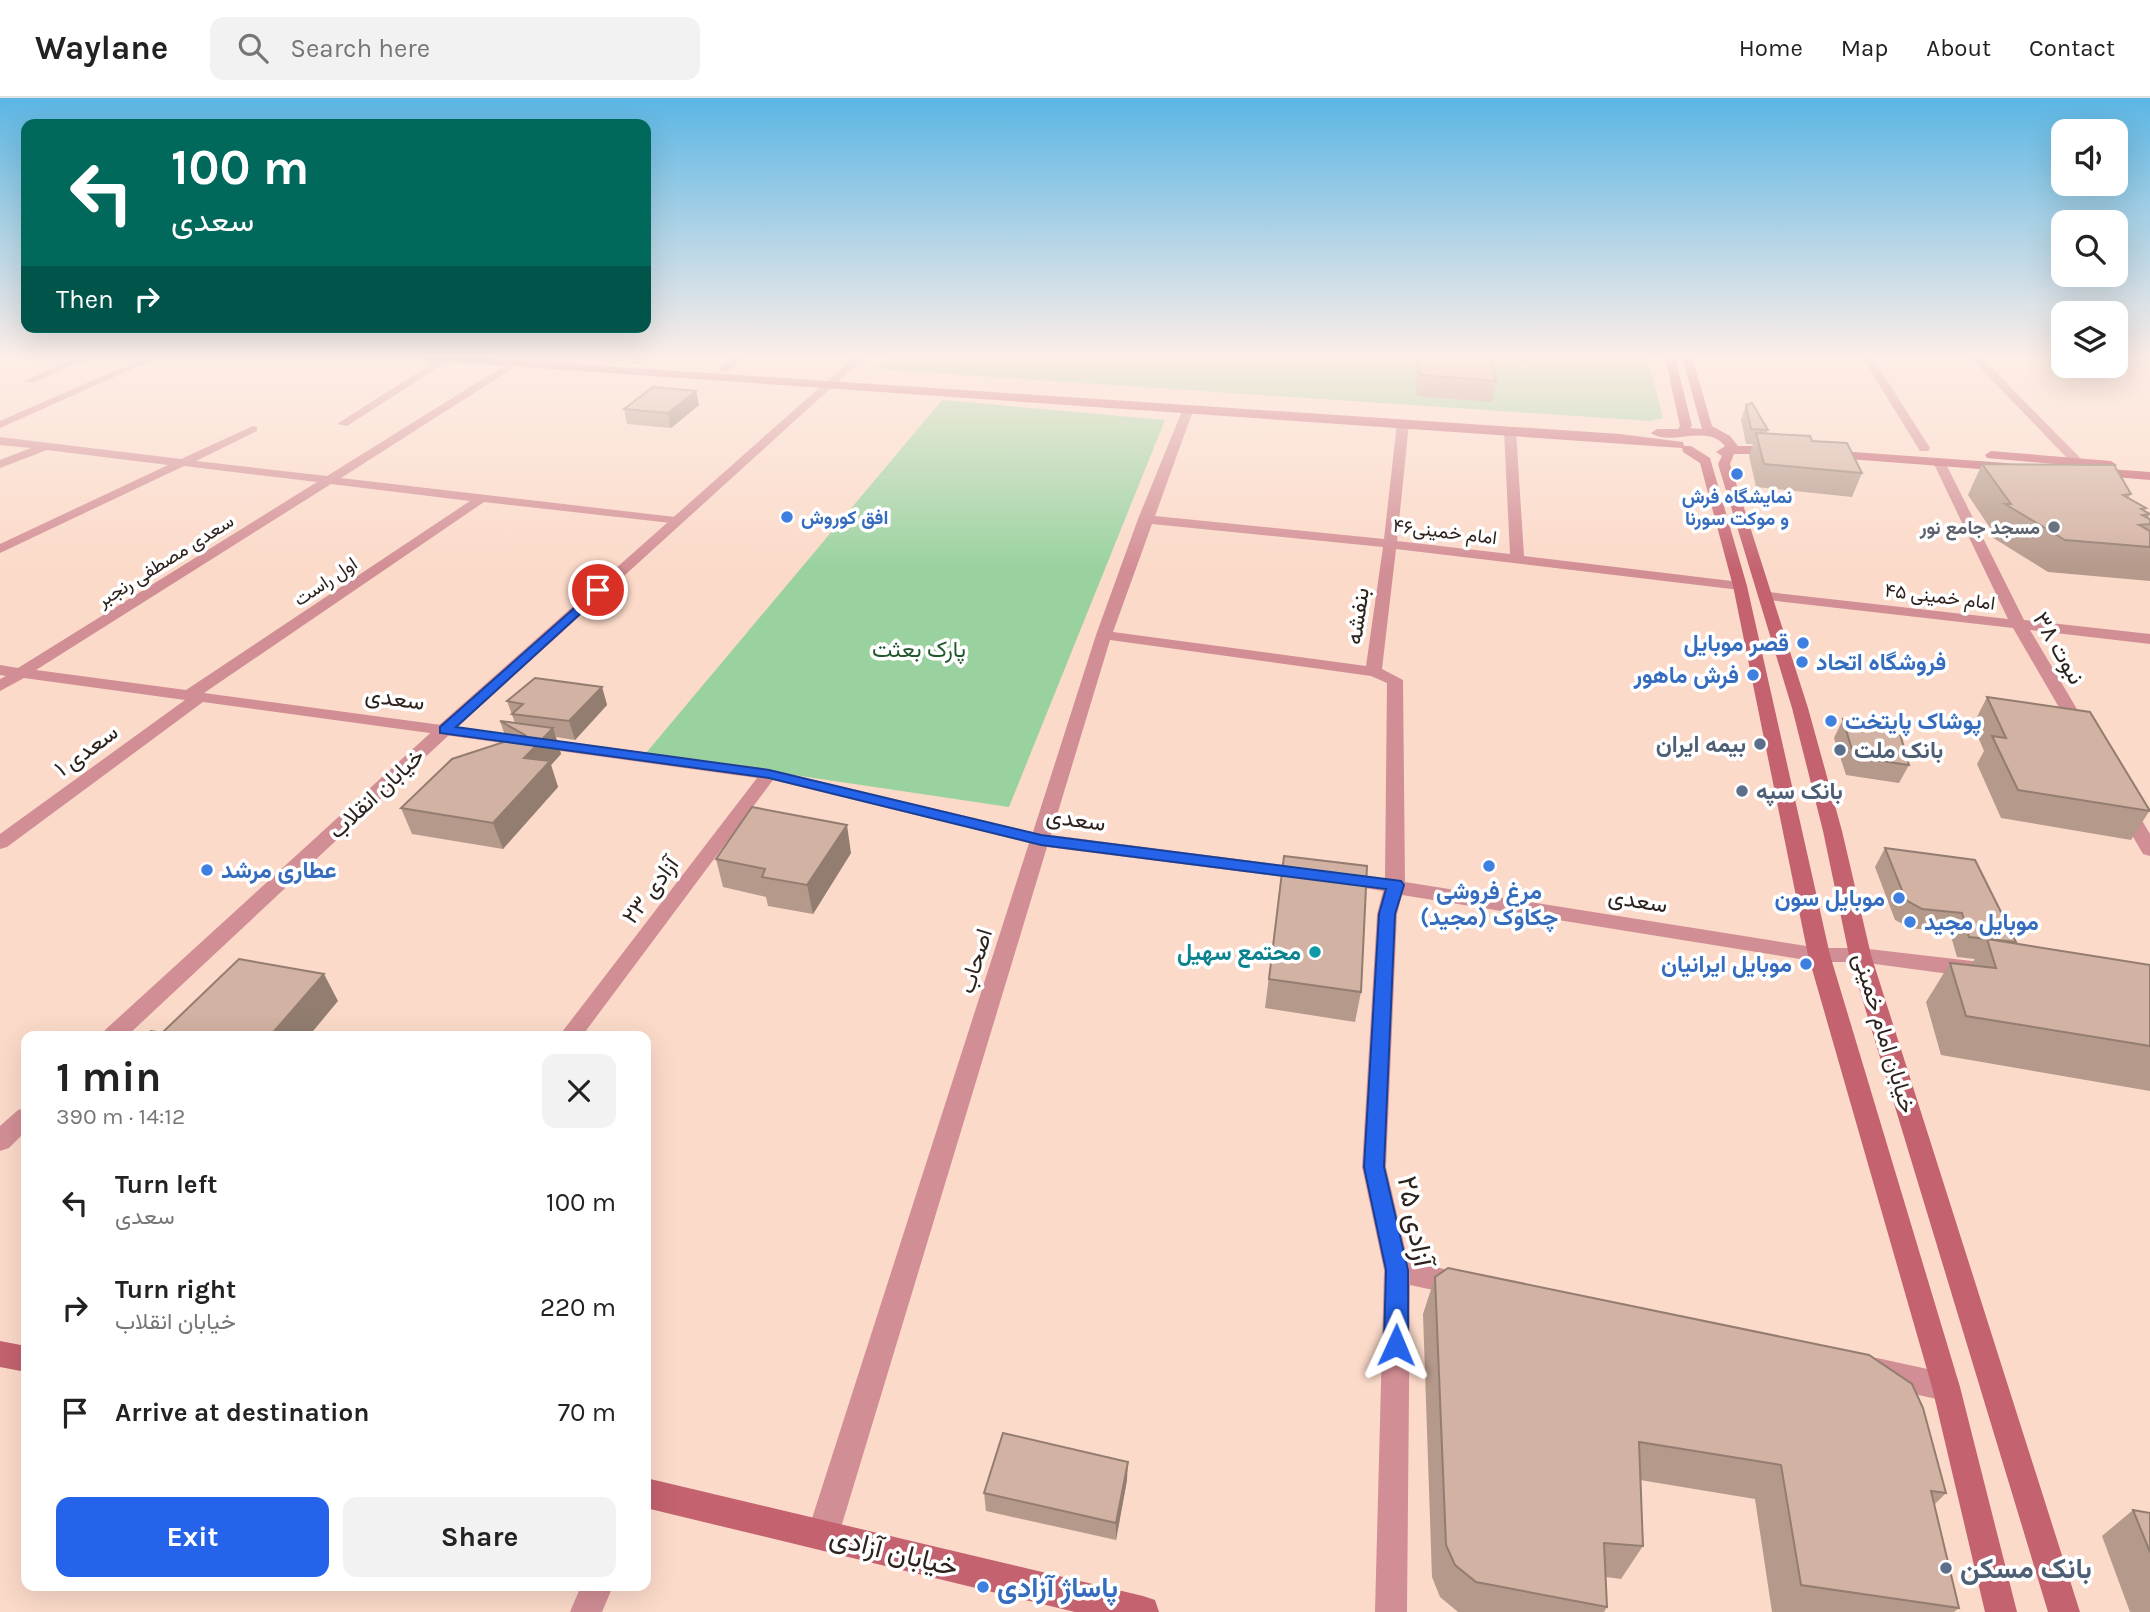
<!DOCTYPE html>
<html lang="en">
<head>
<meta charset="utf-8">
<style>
  :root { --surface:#fff; --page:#f2f2f2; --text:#222; --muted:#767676; --line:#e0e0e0; --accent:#2563eb }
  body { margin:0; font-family:Karla,Vazirmatn,sans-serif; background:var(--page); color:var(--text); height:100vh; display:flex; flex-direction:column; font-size:26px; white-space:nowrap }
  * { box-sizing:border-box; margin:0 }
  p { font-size:23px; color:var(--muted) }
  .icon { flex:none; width:38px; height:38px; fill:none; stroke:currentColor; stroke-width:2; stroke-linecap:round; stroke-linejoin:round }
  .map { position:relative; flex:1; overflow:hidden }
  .sheet { position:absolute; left:21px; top:933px; width:630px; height:560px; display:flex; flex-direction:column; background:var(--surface); border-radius:14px; box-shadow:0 7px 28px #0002 }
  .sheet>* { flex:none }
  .top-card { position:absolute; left:21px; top:21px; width:630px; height:214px; border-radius:14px; box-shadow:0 7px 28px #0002; background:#00695c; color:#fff; overflow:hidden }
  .tools { position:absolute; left:2051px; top:21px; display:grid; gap:14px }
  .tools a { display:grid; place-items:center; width:77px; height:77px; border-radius:14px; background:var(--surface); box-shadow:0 7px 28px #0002; font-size:35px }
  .pin { position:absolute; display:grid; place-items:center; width:60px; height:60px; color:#fff; margin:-30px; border:4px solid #fff; border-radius:50%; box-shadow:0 2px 7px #0007 }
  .me { position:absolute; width:77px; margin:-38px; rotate:1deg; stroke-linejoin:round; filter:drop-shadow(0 0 5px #0008) }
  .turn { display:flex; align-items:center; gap:24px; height:147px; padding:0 35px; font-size:32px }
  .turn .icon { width:91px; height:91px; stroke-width:2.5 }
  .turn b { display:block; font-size:49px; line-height:60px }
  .then { display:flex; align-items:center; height:66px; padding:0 35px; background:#0003; gap:14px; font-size:26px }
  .round { display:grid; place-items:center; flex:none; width:74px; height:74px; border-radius:14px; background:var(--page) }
  .overview { display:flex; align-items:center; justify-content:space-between; height:119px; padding:0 35px }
  h1 { font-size:42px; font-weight:700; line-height:52px }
  .primary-button { display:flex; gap:14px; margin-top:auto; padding:14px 35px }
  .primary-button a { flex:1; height:80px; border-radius:14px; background:var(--accent); color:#fff; font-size:28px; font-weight:700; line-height:80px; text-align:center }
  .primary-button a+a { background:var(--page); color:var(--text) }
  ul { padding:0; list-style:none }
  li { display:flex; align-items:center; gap:21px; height:105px; padding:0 35px }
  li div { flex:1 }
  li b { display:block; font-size:26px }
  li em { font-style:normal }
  header { display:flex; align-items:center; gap:42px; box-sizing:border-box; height:98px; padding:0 35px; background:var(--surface); border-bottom:2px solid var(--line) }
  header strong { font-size:33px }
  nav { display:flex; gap:38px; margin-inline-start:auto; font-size:24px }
  .search { width:490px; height:63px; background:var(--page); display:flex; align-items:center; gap:18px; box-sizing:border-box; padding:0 24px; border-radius:14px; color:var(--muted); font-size:26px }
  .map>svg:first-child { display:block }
</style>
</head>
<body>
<header>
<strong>Waylane</strong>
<div class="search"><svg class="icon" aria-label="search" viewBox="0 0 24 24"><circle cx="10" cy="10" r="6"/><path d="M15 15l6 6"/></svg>Search here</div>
<nav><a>Home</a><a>Map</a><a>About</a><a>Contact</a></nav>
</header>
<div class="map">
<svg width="2150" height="1514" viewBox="0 0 2150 1514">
  <rect width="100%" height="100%" fill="#fbdac9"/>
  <g fill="#99d29f">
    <polygon points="887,259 1647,259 1663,320 1650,323 875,271"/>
    <polygon points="942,302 1165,322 1009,709 646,655"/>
  </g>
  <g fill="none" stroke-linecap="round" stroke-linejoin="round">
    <g fill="#d28e95" fill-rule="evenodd">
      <polygon points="76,259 89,259 33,285 24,283"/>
      <polygon points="146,259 159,259 0,330 0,323"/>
      <polygon points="442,259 451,261 347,328 337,326"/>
      <polygon points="634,259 646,259 638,266 630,266 629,264"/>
      <polygon points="734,259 745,259 728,273 720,273 720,269"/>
      <polygon points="1862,259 1872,259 1930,350 1928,353 1920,353"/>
      <polygon points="1970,259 1981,259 2097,377 2097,383 2089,383"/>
      <polygon points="2144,259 2150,259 2150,263"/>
      <path d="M512,263l9,2 -180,115 334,39 7,4 -2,3 -196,-22 -280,191 565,76 264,63 63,-197 42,-116 46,-113 10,2 -39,108 229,23 13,-116 6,-3 6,3 -12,118 113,13 -6,-123 6,-4 6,4 8,125 216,26 7,4 -7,4 -344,-41 -14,120 21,11 2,202 414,66h41l112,13 8,3 3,5 -3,5 -8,3 -112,-15h-41l-417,-67 -5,19 -11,253 22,94 63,14 3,9 -3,9 -10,3 -51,-11 -3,327h-32l9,-342 -22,-103 15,-253 6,-23 -43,-7 -7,-1 -3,-5 3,-5 7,-1 45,7 2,-196 -16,-7 -261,-36 -59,195 256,33 7,1 3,5 -3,5 -7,1 -260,-33 -208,687 -5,11 -11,5 -11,-5 -5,-11 222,-691 -256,-63 -191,256h-23l198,-258 -554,-76 -196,145 -7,2v-15l185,-134 -161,-22 -24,13v-12l6,-3 -6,-1v-10l18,3 299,-186 -133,-16 -184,87v-9l168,-79 -121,-15 -47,18v-8l31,-12 -31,-3v-8l181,22 72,-33 4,1v4l-61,30 131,15zM331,386l139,17 -284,189 -150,-20zM1152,426l231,23 -17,119 -253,-34z"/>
      <polygon points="1939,360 1945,364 2024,522 2150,536 2150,546 2030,532 2090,633 2087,637 2075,637 2013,530 1768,502 1761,498 1768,494 2008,521 1933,364"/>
      <polygon points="2126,705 2133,707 2150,736 2150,758 2143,756 2117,711"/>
      <polygon points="1877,1260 1946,1275 1956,1279 1960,1289 1956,1299 1946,1303 1877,1288 1867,1284 1863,1274 1867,1264"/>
      <polygon points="581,1488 613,1488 602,1514 570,1514"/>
    </g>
    <g fill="#d28e95" fill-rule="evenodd">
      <polygon points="854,259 865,259 450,636 127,938 102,938 105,932 438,628"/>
      <polygon points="26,1010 26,1033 9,1050 0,1053 0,1028 18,1012"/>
    </g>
    <g fill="#c46270" fill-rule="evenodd">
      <polygon points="419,259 469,259 1620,336 1683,344 1684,348 1691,348 1710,360 1747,488 1830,857 1960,1289 2017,1514 1985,1514 1932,1289 1808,857 1733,488 1700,365 1683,354 1682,350 424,262"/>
      <path d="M1665,259h10l17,69 -2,2 12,1 -20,-72h10l20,69 18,10 8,10h37l6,4 -6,4h-41l-4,10 78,244 34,123 29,124 209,657h-32l-199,-657 -26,-124 -31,-123 -74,-244 4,-8 -6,-4 9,-6c-18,-23 -54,1 -74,-13l6,-4h21l2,-3z"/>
      <polygon points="1826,352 2006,365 2012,369 2006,373 1822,359 1822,353"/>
      <polygon points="1991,353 2111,363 2117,367 2111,371 1987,360 1985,357"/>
      <polygon points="2095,370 2150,374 2150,382 2091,377 2091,371"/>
      <polygon points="0,1243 26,1248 26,1274 0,1269"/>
      <polygon points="646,1380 1143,1498 1155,1502 1159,1514 1075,1514 646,1410"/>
    </g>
  </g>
  <g fill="#b5998b">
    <polygon points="1414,259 1491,259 1496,283 1492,304 1417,298"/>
    <polygon points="696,293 699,307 671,330 627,326 624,311"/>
    <polygon points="1746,307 1768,332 1766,336 1812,343 1862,375 1852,399 1756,389 1749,358 1753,346 1746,346 1741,322"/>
    <polygon points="1982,366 2131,396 2128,400 2146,410 2144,413 2150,416 2148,420 2150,421 2150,483 2048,474 1990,438 1992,433 1968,397"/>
    <polygon points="602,589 607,607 575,642 556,639 561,656 551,667 558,689 503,751 412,736 401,710 507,643 500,623 515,625 507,603"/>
    <polygon points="1987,599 2150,712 2131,742 2001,720 1977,666 1984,653 1973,627"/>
    <polygon points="1843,621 1909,667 1899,685 1846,677 1834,640"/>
    <polygon points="1885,750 2015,845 2150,867 2150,993 1941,957 1926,904 1950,865 1970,867 1975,861 1957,859 1950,835 1911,830 1895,822 1875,769"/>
    <polygon points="851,755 813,816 768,808 766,799 723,789 716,761"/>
    <polygon points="1284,758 1361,894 1355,924 1265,910"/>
    <polygon points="1435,1179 1946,1395 1934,1407 1959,1510 1954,1514 1772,1514 1755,1401 1640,1382 1643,1448 1621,1481 1606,1479 1607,1509 1604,1514 1458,1514 1440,1499 1432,1479 1423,1216"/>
    <polygon points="1127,1382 1116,1442 986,1413 984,1395"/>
    <polygon points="2133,1412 2150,1415 2150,1514 2130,1514 2102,1438"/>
  </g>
  <g fill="#937d71">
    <polygon points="696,293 699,307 671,330 668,315"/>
    <polygon points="602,589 607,607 575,642 569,623"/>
    <polygon points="553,630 561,656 551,667 558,689 503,751 493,725 524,660"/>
    <polygon points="847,727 851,755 813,816 807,787"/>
    <polygon points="324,876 338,903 309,938 270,938"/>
    <polygon points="1128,1364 1127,1382 1116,1442 1116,1425"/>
  </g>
  <g fill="#d2b2a2" stroke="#937d71" stroke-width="2">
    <polygon points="1419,259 1491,259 1496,283 1420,277"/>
    <polygon points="653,289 696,293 668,315 624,311"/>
    <polygon points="1752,305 1768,332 1751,331 1746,307"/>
    <polygon points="1756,335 1810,338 1812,343 1847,345 1862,375 1764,366"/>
    <polygon points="1982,366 2114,367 2131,396 2123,397 2146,410 2141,411 2150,416 2142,417 2150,421 2150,426 2139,427 2150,433 2150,449 2065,442 2005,406 2011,406"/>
    <polygon points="535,580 602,589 569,623 512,616 523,606 507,603"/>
    <polygon points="1987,599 2090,614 2150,713 2018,692 1992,638 2006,640"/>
    <polygon points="1843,621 1898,629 1909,667 1854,659"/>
    <polygon points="500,623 553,630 524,660 550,663 493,725 401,710 452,661 525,637"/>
    <polygon points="752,709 847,727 807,787 762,779 765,771 716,761"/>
    <polygon points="1885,750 1975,762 2016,844 1969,839 1962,815 1922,811 1906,802"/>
    <polygon points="1284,758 1367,768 1361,894 1269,881"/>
    <polygon points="1987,841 2150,867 2150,948 1966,918 1950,865 1996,870"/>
    <polygon points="239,861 324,876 270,938 146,938 151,933 162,935"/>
    <polygon points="1448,1170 1869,1257 1912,1286 1923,1310 1946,1395 1931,1393 1959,1510 1801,1487 1781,1367 1639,1344 1643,1448 1604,1445 1607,1509 1476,1484 1455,1467 1446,1447 1435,1179"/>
    <polygon points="1003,1335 1128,1364 1116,1425 984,1395"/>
    <polygon points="2133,1412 2150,1415 2150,1454"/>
  </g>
  <linearGradient id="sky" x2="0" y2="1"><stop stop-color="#5bb6e4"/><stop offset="0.55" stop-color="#fdeee7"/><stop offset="1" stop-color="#fdeee7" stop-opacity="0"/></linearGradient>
  <rect width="2150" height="471" fill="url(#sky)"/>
  <polygon fill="#2563eb" stroke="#184099" stroke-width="2" points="598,489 603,490 603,495 456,629 769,672 1041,737 1401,783 1404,787 1395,816 1384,1069 1408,1172 1408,1247 1404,1255 1396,1258 1388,1255 1384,1247 1386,1172 1364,1069 1379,816 1386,791 1041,747 769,680 440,635 440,629"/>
  <g fill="#3f7fe0" stroke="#fff" stroke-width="2.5">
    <circle cx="1737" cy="376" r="7"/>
    <circle cx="787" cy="419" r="7"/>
    <circle cx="1803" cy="545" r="7"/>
    <circle cx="1802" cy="564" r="7"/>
    <circle cx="1753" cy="577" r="7"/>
    <circle cx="1831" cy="623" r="7"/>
    <circle cx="1489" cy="768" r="7"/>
    <circle cx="207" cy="772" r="7"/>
    <circle cx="1899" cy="800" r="7"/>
    <circle cx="1910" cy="824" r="7"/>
    <circle cx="1806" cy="866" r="7"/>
    <circle cx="983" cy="1489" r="7"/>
  </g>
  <circle fill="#6b7280" stroke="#fff" stroke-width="2.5" cx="2054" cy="429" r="7"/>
  <g fill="#5c6f8a" stroke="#fff" stroke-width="2.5">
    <circle cx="1760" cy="646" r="7"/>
    <circle cx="1840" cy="652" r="7"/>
    <circle cx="1742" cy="693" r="7"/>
    <circle cx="1946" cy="1470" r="7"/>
  </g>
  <circle fill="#0f9aa8" stroke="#fff" stroke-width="2.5" cx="1315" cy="854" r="7"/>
  <g text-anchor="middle" stroke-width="7" stroke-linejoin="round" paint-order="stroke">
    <g font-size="19" font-weight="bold" fill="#366cbe" stroke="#fff">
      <text x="1737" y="405">نمایشگاه فرش<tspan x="1737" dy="22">و موکت سورنا</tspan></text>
      <text x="801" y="426" text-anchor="start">افق کوروش</text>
    </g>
    <g font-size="19" font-weight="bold" fill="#5b616d" stroke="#fff" text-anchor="end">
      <text x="2040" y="436">مسجد جامع نور</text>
    </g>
    <g font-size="19" fill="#2e221c" stroke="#fff">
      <text transform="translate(1445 433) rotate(7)" y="7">امام خمینی۴۶</text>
      <text transform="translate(165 462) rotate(-32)" y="7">سعدی مصطفی رنجبر</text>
      <text transform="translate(325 483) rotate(-34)" y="7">اول راست</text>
      <text transform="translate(1940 498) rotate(7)" y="7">امام خمینی ۴۵</text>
    </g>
    <g font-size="23" fill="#2e221c" stroke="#fff">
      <text transform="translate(1357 518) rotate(-82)" y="8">بنفشه</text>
      <text transform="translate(2059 550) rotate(60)" y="8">نبوت ۳۸</text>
      <text transform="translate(395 600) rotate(8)" y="8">سعدی</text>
      <text transform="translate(86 652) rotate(-36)" y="8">سعدی ۱</text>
      <text transform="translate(376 695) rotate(-43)" y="8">خیابان انقلاب</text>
      <text transform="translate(1076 721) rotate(8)" y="8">سعدی</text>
      <text transform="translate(650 792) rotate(-53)" y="8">آزادی ۲۳</text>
      <text transform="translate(1638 802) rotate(9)" y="8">سعدی</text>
      <text transform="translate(975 863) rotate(-73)" y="8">اصحاب</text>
      <text transform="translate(1885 935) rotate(73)" y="8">خیابان امام خمینی</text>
    </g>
    <g font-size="23" font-weight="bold" fill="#366cbe" stroke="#fff" text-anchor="end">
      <text x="1789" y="553">قصر موبایل</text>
      <text x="1816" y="572" text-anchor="start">فروشگاه اتحاد</text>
      <text x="1739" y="585">فرش ماهور</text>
      <text x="1845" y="631" text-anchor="start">پوشاک پایتخت</text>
      <text x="221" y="780" text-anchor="start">عطاری مرشد</text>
      <text x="1489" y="801" text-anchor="middle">مرغ فروشی<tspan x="1489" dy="26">چکاوک (مجید)</tspan></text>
      <text x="1885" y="808">موبایل سون</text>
      <text x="1924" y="832" text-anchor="start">موبایل مجید</text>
      <text x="1792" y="874">موبایل ایرانیان</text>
    </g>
    <g font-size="23" fill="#21582c" stroke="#fff">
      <text x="919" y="559">پارک بعثت</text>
    </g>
    <g font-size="23" font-weight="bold" fill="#4e5e75" stroke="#fff" text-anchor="start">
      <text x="1746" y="654" text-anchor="end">بیمه ایران</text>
      <text x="1854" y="660">بانک ملت</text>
      <text x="1756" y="701">بانک سپه</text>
    </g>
    <g font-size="23" font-weight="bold" fill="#0d838f" stroke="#fff" text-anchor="end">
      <text x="1301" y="862">محتمع سهیل</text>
    </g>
    <g font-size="28" fill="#2e221c" stroke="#fff">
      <text transform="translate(1416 1123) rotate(79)" y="10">آزادی ۲۵</text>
      <text transform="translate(894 1453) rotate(14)" y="10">خیابان آزادی</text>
    </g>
    <g font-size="28" font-weight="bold" fill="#4e5e75" stroke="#fff" text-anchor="start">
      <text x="1960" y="1480">بانک مسکن</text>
    </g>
    <g font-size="28" font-weight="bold" fill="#366cbe" stroke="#fff" text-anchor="start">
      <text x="997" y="1499">پاساژ آزادی</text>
    </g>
  </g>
</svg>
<div class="tools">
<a><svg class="icon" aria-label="sound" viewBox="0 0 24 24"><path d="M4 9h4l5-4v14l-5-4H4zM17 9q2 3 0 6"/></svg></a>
<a><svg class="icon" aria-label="search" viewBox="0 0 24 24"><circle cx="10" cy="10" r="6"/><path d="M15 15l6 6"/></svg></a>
<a><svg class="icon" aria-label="layers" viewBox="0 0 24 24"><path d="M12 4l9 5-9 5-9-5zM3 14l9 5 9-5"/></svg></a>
</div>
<div class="pin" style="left:598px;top:492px;background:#d93025"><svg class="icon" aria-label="arrive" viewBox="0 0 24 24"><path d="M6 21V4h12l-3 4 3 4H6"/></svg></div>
<svg class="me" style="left:1396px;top:1247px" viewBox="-20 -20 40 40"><path d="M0-17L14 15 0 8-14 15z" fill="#2563eb" stroke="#fff" stroke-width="4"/></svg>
<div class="top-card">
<div class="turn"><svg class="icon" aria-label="left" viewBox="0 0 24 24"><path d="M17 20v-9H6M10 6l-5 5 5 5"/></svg><div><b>100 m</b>سعدی</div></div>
<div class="then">Then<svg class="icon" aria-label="right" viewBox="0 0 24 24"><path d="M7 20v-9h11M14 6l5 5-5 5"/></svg></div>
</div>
<section class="sheet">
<div class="overview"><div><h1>1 min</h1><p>390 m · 14:12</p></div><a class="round"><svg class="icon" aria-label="close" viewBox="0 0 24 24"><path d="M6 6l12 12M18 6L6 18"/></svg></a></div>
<ul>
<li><svg class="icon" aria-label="left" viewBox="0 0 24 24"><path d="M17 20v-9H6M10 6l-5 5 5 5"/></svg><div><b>Turn left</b><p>سعدی</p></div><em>100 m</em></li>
<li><svg class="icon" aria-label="right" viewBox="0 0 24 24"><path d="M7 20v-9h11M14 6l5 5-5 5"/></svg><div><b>Turn right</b><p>خیابان انقلاب</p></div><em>220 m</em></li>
<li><svg class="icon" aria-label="arrive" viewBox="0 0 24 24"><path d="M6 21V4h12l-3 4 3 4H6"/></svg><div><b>Arrive at destination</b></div><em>70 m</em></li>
</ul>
<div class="primary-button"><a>Exit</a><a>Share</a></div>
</section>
</div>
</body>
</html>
